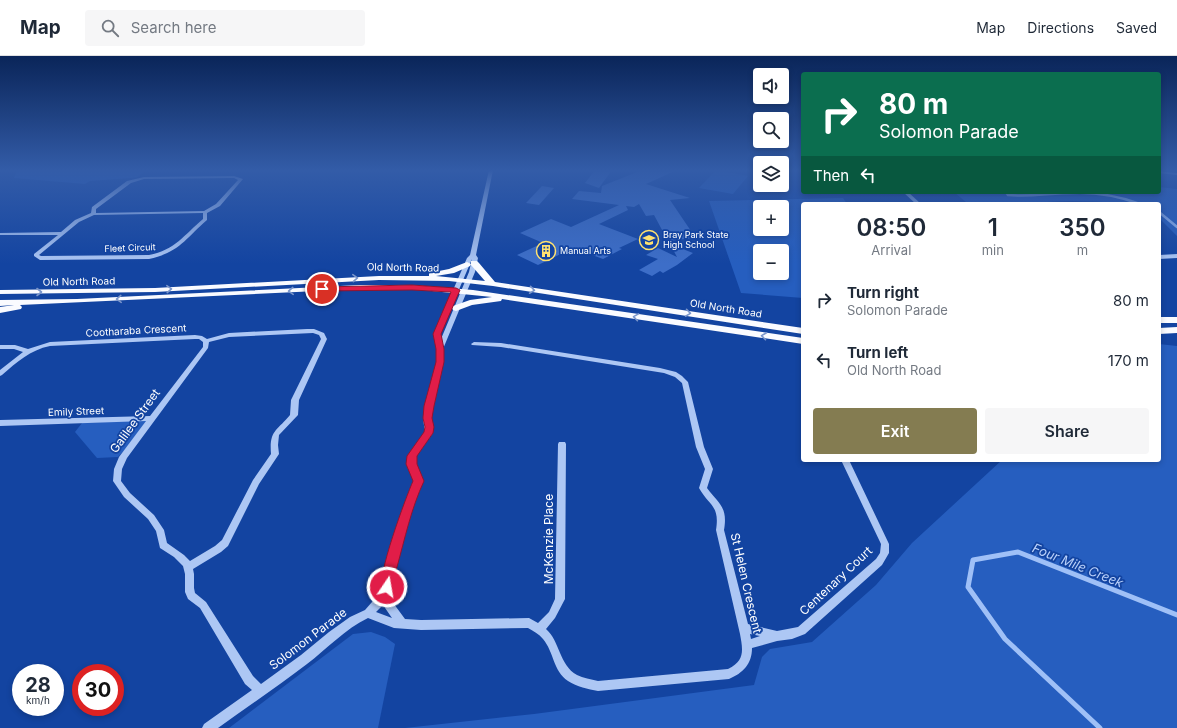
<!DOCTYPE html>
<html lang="en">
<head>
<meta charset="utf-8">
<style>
  :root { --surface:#fff; --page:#f6f6f7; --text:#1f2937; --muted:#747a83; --line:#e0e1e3; --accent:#847c51 }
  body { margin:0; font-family:Inter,sans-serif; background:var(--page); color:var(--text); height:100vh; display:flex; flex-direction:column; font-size:15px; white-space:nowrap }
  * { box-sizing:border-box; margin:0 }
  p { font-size:13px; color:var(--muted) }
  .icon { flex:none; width:22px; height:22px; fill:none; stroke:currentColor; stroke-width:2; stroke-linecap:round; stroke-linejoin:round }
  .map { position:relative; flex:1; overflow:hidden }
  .panel { position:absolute; left:801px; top:146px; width:360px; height:260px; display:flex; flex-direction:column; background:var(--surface); border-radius:4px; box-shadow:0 2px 6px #0003 }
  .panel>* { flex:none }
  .banner { position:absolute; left:801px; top:16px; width:360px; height:122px; border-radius:4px; box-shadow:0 2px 6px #0003; background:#0b6e4f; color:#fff; overflow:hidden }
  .buttons { position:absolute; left:753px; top:12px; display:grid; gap:8px }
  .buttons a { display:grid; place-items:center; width:36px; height:36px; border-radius:4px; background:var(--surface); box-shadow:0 2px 6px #0003; font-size:20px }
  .speed { position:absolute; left:12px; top:608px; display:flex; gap:8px; font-size:20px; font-weight:700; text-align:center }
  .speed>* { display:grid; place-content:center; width:52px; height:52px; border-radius:50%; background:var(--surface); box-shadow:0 2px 6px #0003; line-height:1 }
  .speed small { font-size:10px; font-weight:400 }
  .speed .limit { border:6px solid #d22; background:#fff; color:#111 }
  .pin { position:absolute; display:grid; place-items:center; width:34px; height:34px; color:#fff; margin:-17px; border:2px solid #fff; border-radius:50%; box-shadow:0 1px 4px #0007 }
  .me { position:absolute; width:44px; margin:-22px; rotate:12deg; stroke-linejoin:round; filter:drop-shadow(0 0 3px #0008) }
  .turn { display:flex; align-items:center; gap:14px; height:84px; padding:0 12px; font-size:18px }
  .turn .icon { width:52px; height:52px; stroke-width:2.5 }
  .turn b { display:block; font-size:28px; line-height:34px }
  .then { display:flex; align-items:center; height:38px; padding:0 12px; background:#0003; gap:8px; font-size:15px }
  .eta { display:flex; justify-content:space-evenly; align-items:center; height:68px; text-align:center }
  .eta b { font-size:24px; font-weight:600; line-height:28px }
  .primary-button { display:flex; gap:8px; margin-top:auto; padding:8px 12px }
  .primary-button a { flex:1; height:46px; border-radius:4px; background:var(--accent); color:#fff; font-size:16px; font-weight:600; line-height:46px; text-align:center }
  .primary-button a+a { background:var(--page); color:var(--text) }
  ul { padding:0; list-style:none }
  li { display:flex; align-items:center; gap:12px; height:60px; padding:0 12px }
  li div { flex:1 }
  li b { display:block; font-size:15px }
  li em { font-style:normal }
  header { display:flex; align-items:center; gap:24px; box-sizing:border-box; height:56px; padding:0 20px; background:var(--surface); border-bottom:1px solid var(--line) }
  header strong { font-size:19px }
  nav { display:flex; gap:22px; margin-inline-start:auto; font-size:14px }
  .search { width:280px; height:36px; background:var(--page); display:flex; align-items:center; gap:10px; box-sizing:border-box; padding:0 14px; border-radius:4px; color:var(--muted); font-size:15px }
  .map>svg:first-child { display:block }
</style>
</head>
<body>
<header>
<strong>Map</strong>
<div class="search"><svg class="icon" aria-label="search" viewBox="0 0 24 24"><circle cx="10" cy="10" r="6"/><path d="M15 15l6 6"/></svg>Search here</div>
<nav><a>Map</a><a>Directions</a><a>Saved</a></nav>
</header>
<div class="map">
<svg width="1177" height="672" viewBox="0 0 1177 672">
  <rect width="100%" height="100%" fill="#1344a1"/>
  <g fill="#265ebf" fill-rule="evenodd">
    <polygon points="17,114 146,114 138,121 131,122 90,125 85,128 14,122"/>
    <polygon points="716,114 717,114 748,120 733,138 699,132"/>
    <path d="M1159,131l18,2v47l-18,-18v-14c-38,0 -75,-5 -113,-2v2h-74l-6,-2 -12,-10h205z"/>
    <path d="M843,142l4,6h-44v94l-62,-5 -32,-92zM760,151h22v22h-22zM760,195h22v22h-22z"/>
    <polygon points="1159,288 1177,290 1177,672 405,672 534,658 754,629 762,601 770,593 812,586 876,529 912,487 1002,404 1159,404"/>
    <polygon points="147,364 135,383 118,401 97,402 75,376 82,367"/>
    <polygon points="371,576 385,581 395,588 378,672 229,672 353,578"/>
  </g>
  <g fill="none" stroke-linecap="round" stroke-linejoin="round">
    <g stroke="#9fc0f7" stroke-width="2.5">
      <path d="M1006,136l2,3c22,2 43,-2 65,-2 23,-1 45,3 67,11"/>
      <polyline points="1159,156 1177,171"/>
    </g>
    <polyline stroke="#9fc0f7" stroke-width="5" points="1100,672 1005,583 968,531 973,504 1018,496 1177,559"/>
  </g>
  <g fill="#3d6ec8">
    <polygon points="595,114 612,114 599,132 585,127"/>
    <polygon points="642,114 677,114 646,128 690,142 670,144 691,175 688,176 693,182 668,185 654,159 646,160 639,148 634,151 626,150 628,154 599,168 638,183 619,192 622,193 603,203 573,192 538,209 517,199 543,187 520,177 551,163 571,171 619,149 572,143 579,135 601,137 602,130"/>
    <polygon points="542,130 554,132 539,149 526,147"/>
    <polygon points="670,188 693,197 677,209 663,217 660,215 652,220 639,214 658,203 646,199 658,192 677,201"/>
  </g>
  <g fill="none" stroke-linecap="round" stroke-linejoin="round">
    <g fill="#adc7f4" fill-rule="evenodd">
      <path d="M489,114h4l-17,85 2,3 -3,14 -32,77v13l-12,56 2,15 -17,23 -1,8 8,17c-13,28 -20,58 -29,88 -2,9 -2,18 -6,27l17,23 16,1 108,-2 9,5 11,-11 6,-13 3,-155 1,-2h6l1,2 -1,155 -10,19 -9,11c14,12 13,36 31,46 6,3 14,4 21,6l130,-12c17,-8 15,-19 12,-35l-24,-104c4,-25 -7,-24 -17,-42l6,-19 -9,-22 -14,-64 -7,-6 -11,-4 -163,-26 -29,-2 -1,-1 3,-2 27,1 159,25 16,4 6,4 6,6 16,65 9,22 -6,19c12,16 21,19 17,42l24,94 29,7 21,-4 78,-68 4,-6 1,-9 -40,-84h8l40,84v9l-7,12 -77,69 -13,5 -15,2 -25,7c0,16 -9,25 -23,31l-131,12c-10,-2 -21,-4 -30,-10 -15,-10 -14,-29 -25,-42 -4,-5 -10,-8 -15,-11l-107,2 -27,-2 -26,-10c-23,11 -40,30 -61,46 -29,22 -60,43 -89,64h-16l2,-4 48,-34 -7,-6 -45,-76 -12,-9 -3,-7v-18l-2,-8 -9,-9 -14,-9 -4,-17 -8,-12 -24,-22 -11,-16 1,-12 5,-12 27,-36 -146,5v-6l150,-4 53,-69v-5l-4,-3h-4l-145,7c-20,4 -33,16 -48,29l-2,1v-6l23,-18 -9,-3h-14v-4h15l13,4 22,-7 145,-7 7,1 5,3 22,-6 78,-4h7l10,4 3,6 -28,61 -1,15 -19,20 -1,10 1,9 -20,30 -31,62 -7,6 -28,17 1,5v14l1,5 11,9 47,74 8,8 40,-29 28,-23 21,-15 15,-7 14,-16 3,-7 2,-15 22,-72 9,-19 -8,-17 1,-8 17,-23 -2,-15 14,-56v-13l-3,-15 33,-76 3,-3zM472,203l-3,13 -28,67 -1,-5zM313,277l6,2 2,4 -30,61 -1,15c-13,16 -21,15 -19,39l-18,26 -31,60 -7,6 -25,15 -6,-6 -17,-12 -3,-13 -10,-15 -24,-22 -9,-12 1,-12 5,-11 81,-110 1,-6 20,-5zM383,549l9,13 -16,-6zM750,578l10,2 -9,3z"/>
      <polygon points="1159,115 1177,117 1177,119 1159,117"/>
      <path d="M234,120l9,3 -23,27 -13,7v7c-22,19 -27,32 -58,39l-109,1 -6,-4v-2l24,-19h-58v-2l61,-1 14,-12 16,-7 1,-6 35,-26 17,-4zM234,122l4,2 -22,24 -12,7 -108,2v-4l35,-26 13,-4zM203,157v6c-19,16 -28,31 -54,36l-108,1 -2,-1 40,-33 15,-7z"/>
      <polygon points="903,136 908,136 921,148 916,148"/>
      <polygon points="1177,198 1177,202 1159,203 1159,199"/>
    </g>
    <g fill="#fafbff" fill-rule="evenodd">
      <polygon points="471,205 477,205 479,207 495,226 803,272 803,278 493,230 449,225 379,224 155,236 0,238 0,234 155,232 379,220 429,220 429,217 449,213 467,206 471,208 470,210 454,217 436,220 485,225 471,209"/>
      <polygon points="360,229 412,229 473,234 803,282 803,288 502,243 501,245 472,249 456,255 453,254 452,252 453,250 470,244 492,241 412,233 360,233 20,249 22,251 21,253 0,257 0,251 14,249 0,250 0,244 77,243"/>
      <rect x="1159" y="261" width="18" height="6"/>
      <polygon points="1177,271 1177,277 1159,278 1159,272"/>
    </g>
  </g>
  <defs><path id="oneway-chevron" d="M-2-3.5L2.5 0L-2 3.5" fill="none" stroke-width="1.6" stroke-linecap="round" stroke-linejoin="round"/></defs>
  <g stroke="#7b96cb">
    <use href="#oneway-chevron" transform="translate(355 222) rotate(-3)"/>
    <use href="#oneway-chevron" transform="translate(169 233) rotate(-3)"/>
    <use href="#oneway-chevron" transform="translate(532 234) rotate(8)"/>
    <use href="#oneway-chevron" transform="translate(291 235) rotate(177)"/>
    <use href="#oneway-chevron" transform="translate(39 236)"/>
    <use href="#oneway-chevron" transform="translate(119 243) rotate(177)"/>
    <use href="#oneway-chevron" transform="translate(688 257) rotate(8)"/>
    <use href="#oneway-chevron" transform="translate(636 261) rotate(-171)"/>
    <use href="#oneway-chevron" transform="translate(764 280) rotate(-172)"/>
  </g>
  <linearGradient id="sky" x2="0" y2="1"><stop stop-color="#0a2559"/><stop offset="0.55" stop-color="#335ca8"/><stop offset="1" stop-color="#335ca8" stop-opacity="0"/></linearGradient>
  <rect width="1177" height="208" fill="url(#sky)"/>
  <path fill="#e11d48" stroke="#92132f" d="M412,229l44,3 4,2 -19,44 3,15v13l-10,44 -2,12 2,9 -1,6 -16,23v8l7,17c-13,28 -19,57 -27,86 -3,8 -2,17 -6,24l-4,2 -5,-2c-6,-14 24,-94 31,-110l-7,-17 1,-8 17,-24 1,-5 -2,-9 1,-12 12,-44v-13l-3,-15 18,-42 -39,-2 -90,1 -4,-2 4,-2z"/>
  <defs>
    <symbol id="school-ring" viewBox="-11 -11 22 22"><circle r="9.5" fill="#1344a1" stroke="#ffe270" stroke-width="1.5"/><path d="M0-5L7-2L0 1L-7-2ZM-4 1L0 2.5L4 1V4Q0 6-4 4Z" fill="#ffe270"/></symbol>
    <symbol id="building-ring" viewBox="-11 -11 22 22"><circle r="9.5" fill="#1344a1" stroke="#ffe270" stroke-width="1.5"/><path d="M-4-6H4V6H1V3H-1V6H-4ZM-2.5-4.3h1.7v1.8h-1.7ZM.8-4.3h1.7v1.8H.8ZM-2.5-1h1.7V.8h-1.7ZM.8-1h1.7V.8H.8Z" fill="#ffe270"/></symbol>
  </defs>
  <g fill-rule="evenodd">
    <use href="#school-ring" x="638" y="173" width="22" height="22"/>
    <use href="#building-ring" x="535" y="184" width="22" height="22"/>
  </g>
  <g text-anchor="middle" stroke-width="3.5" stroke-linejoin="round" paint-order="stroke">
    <g font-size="9" fill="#fff" stroke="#1344a1" text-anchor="start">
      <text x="663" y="182">Bray Park State<tspan x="663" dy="10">High School</tspan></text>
      <text x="560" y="198">Manual Arts</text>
    </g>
    <g font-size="9" fill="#fff" stroke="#1344a1">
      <text transform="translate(130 192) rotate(-2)" y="3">Fleet Circuit</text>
    </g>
    <g font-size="10" fill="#fff" stroke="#1344a1">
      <text transform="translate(403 211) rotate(1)" y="4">Old North Road</text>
      <text transform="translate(79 225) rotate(-1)" y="4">Old North Road</text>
      <text transform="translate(726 252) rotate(9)" y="4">Old North Road</text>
      <text transform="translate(136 274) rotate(-3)" y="4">Cootharaba Crescent</text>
      <text transform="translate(76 355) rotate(-2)" y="4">Emily Street</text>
    </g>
    <g font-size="12" fill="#fff" stroke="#1344a1">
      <text transform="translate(135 365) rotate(-54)" y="4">Galilee Street</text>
      <text transform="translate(549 483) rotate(-90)" y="4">McKenzie Place</text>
      <text transform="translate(836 525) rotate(-43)" y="4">Centenary Court</text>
      <text transform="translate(746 527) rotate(77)" y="4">St Helen Crescent</text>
      <text transform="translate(308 583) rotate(-37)" y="4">Solomon Parade</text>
    </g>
    <g font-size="13" font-style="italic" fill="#bad1fa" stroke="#1344a1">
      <text transform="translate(1078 509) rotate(22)" y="5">Four Mile Creek</text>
    </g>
  </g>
</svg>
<div class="buttons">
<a><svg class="icon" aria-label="sound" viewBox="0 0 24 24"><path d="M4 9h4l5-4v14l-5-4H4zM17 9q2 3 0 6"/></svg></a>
<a><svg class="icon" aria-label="search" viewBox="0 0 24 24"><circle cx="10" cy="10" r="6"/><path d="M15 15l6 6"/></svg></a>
<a><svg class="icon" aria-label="layers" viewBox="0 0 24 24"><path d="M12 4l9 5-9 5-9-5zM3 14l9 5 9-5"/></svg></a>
<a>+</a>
<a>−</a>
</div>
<div class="speed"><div>28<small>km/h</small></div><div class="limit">30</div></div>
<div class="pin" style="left:322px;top:233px;background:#d93025"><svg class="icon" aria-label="arrive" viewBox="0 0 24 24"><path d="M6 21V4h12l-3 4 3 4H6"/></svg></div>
<svg class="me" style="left:387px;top:531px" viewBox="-20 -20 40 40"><circle r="17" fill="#e11d48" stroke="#fff" stroke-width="3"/><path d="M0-11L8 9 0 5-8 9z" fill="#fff"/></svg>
<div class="banner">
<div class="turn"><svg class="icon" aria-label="right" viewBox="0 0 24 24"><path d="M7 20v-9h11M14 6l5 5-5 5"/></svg><div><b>80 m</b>Solomon Parade</div></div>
<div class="then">Then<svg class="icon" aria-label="left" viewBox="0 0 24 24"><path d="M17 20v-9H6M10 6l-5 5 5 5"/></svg></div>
</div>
<section class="panel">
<div class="eta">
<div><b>08:50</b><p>Arrival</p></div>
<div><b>1</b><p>min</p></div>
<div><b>350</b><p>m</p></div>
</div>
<ul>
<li><svg class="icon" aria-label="right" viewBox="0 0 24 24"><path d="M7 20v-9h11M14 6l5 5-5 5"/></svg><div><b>Turn right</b><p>Solomon Parade</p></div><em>80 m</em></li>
<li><svg class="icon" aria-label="left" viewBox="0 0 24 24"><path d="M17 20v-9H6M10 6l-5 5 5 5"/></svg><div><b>Turn left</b><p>Old North Road</p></div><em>170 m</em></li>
</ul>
<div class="primary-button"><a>Exit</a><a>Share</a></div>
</section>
</div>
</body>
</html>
